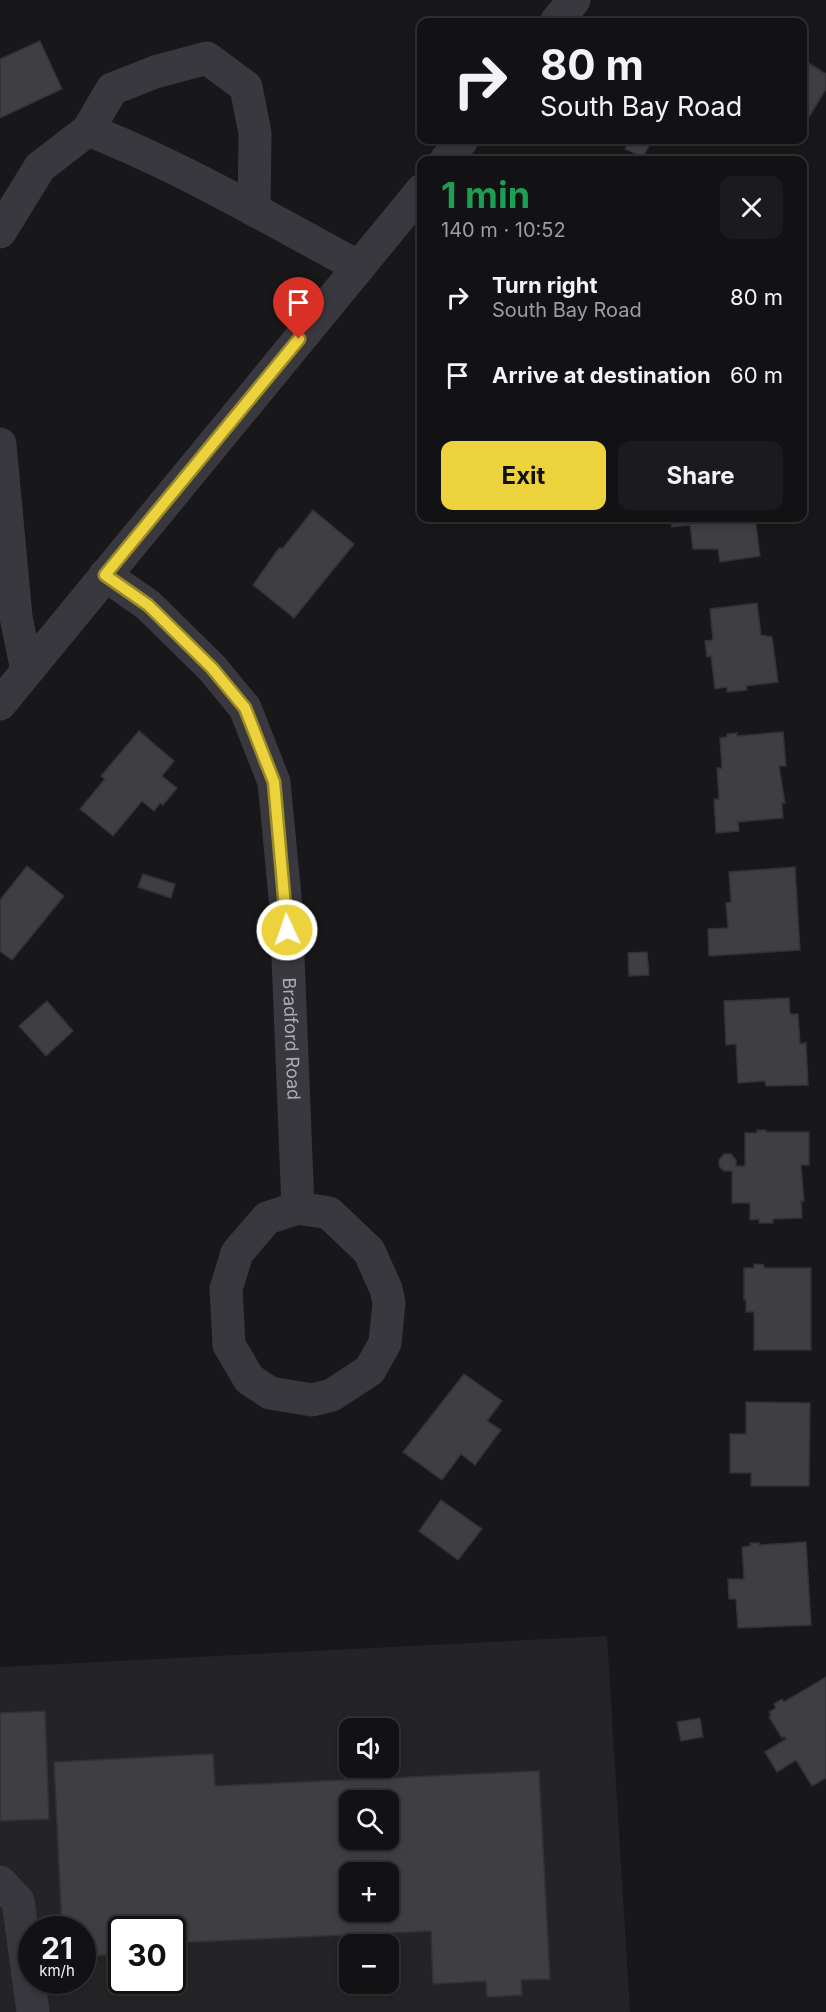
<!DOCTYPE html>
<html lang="en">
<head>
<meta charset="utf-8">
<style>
  :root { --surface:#121113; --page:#1b1a1c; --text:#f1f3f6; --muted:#9c9da0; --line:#313133; --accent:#ecd33d }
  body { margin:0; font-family:Inter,sans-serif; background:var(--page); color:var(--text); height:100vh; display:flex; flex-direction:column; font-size:22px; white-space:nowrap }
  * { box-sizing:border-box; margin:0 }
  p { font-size:20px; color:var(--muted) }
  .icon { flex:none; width:33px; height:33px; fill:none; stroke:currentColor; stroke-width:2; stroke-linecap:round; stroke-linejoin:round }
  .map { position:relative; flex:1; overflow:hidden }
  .sheet { position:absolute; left:417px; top:156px; width:390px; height:366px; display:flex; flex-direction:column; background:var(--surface); border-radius:12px; box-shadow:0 3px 9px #0003,0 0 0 2px var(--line) }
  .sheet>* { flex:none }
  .hud { position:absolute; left:417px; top:18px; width:390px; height:126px; border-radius:12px; box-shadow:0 3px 9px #0003,0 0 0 2px var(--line); background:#121113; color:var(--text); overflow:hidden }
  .buttons { position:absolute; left:339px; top:1718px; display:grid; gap:12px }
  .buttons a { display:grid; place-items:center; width:60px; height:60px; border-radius:12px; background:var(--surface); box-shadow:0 3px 9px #0003,0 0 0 2px var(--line); font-size:30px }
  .speed { position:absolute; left:18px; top:1916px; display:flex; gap:12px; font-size:30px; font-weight:700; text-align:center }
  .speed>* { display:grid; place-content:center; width:78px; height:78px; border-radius:50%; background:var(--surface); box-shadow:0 3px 9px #0003,0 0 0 2px var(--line); line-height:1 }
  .speed small { font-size:15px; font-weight:400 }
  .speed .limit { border:3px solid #111; border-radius:9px; background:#fff; color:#111 }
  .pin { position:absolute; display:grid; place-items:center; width:51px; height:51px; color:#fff; margin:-62px -26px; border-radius:50% 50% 50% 0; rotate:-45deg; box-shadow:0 0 6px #0007 }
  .pin .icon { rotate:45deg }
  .me { position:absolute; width:66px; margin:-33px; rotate:357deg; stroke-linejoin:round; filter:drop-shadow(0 0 4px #0008) }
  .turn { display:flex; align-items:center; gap:21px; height:126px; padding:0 24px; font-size:27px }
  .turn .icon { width:78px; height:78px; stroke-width:2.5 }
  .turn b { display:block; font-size:42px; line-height:51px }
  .round { display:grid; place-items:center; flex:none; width:63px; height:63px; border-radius:12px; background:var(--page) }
  .head { display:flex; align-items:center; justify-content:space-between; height:102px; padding:0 24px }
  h1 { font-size:36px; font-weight:700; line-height:45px; color:#1e9e55 }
  .button { display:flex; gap:12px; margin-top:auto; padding:12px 24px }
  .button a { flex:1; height:69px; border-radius:12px; background:var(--accent); color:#111; font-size:24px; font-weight:700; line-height:69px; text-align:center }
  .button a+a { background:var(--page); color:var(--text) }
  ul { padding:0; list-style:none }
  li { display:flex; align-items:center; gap:18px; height:78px; padding:0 24px }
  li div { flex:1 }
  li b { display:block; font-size:22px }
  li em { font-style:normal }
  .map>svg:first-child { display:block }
</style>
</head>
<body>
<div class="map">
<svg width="826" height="2012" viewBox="0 0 826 2012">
  <rect width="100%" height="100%" fill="#181719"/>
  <path fill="#242326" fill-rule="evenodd" d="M607,1636l23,376h-630v-345zM350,1728h38v39h-38zM350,1800h38v39h-38zM350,1872h38v39h-38zM32,1929h50v51h-50zM122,1929h50v51h-50zM350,1944h38v39h-38z"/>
  <g fill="#3f3f43" stroke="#323135" stroke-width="1.5" fill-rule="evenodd">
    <polygon points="40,41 62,89 0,118 0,59"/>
    <polygon points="802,59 826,74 826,89 806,122 802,120"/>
    <polygon points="630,140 652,140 643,157 625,149"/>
    <polygon points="313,510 354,544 294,618 253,585 279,548 283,548"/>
    <polygon points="670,518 755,518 760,556 720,562 718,549 693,549 690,525 672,527"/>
    <polygon points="757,603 761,635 772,637 778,682 746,686 747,690 727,692 727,687 715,689 711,656 707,657 705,641 713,640 710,609"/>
    <polygon points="139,731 174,761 162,776 177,788 163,805 160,803 154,811 142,801 113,836 80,809 105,779 101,776"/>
    <polygon points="783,732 786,766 779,766 785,803 782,803 783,818 738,822 739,831 716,833 714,799 719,799 717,768 722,768 720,738 727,737 727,734 737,733 737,736"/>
    <polygon points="27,866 64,896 12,960 0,951 0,900"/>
    <polygon points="795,867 800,950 709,956 708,929 728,928 726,903 731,902 729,872"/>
    <polygon points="143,874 175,884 171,898 138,887"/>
    <polygon points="647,952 649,975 629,976 628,953"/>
    <polygon points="789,998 790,1014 798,1014 800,1044 806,1043 808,1085 766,1086 765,1081 738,1083 736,1044 726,1045 724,1001"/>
    <polygon points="47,1001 73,1031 46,1056 19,1026"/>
    <polygon points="757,1130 766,1130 766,1132 809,1132 809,1165 801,1165 804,1201 801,1201 802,1218 773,1219 773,1223 759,1223 759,1219 750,1220 750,1203 732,1203 732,1171 724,1171 719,1166 719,1160 724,1154 731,1154 736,1160 736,1166 745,1166 745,1133 757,1133"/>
    <polygon points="754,1264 764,1265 764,1268 811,1268 811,1350 754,1350 754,1312 746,1312 746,1300 744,1300 744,1268 754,1268"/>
    <polygon points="464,1374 502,1401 487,1421 501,1430 475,1465 461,1454 442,1480 403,1452"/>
    <polygon points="746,1402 810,1403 809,1486 751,1486 751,1473 730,1473 730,1434 746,1434"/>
    <polygon points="441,1500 482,1529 458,1560 419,1531"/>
    <polygon points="806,1542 811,1625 738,1628 736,1599 729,1599 728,1579 744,1579 742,1547 751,1546 750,1543 759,1543 759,1545"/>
    <polygon points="826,1677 826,1778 812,1786 796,1760 777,1772 765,1752 786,1739 784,1736 782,1738 769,1717 771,1716 769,1712 776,1708 774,1704 782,1699 784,1702"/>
    <polygon points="45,1711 49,1819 0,1821 0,1713"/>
    <polygon points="700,1718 703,1737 681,1741 677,1722"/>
    <path d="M213,1754l2,32 324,-15 11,208 -29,1 1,15 -35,2 -1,-16 -53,3 -2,-53 -259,12v-14h-50v25l-29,2 -1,-10 -10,1v-18h-20l-8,-167zM350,1800h38v39h-38zM350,1872h38v39h-38z"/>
  </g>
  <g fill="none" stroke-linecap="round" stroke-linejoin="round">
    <g stroke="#39383e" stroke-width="33">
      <polyline points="556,22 574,0"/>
      <polyline points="88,130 112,89 155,72 207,58 246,87 255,133 254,210"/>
      <polyline points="446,160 462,140"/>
      <path d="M0,232l40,-65 48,-37c94,37 182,89 271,137"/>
      <polyline points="0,444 16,617 27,671"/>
      <path id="s1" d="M105,575l43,30 64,63 33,40 29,74 12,125 12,301"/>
      <polyline points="0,704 422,190"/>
      <polygon points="298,1208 329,1213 369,1251 386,1289 389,1303 385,1343 370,1370 332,1395 312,1400 270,1393 249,1379 229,1345 226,1289 237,1253 267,1218"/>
      <polyline points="0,1882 18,1901 33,2012"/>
    </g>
  </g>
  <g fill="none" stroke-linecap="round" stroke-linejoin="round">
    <defs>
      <polyline id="route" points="287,930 274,782 245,708 212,668 148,605 105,575 299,339"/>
    </defs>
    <use href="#route" stroke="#998928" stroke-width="15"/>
    <use href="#route" stroke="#ecd33d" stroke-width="10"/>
  </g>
  <g text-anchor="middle" stroke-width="6" stroke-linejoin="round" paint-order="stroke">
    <g font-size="18" fill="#aaacb9" stroke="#131214">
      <text dy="6" stroke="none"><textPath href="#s1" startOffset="531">Bradford Road</textPath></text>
    </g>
  </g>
</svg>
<div class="buttons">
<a><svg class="icon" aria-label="sound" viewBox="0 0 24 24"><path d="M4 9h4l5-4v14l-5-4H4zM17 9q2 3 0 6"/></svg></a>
<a><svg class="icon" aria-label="search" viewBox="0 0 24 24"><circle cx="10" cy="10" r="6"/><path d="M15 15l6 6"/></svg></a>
<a>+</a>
<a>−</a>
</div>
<div class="speed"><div>21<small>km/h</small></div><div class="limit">30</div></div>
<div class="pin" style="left:299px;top:339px;background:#d93025"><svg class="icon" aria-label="arrive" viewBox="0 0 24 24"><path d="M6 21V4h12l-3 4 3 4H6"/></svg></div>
<svg class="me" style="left:287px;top:930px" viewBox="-20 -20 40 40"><circle r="17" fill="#ecd33d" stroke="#fff" stroke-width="3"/><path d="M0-11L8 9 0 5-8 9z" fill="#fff"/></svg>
<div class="hud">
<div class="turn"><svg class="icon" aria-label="right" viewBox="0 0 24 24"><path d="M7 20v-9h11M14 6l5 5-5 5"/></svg><div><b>80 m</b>South Bay Road</div></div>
</div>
<section class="sheet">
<div class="head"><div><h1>1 min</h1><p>140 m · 10:52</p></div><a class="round"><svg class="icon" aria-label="close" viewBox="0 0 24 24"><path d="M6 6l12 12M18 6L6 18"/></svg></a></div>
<ul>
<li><svg class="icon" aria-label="right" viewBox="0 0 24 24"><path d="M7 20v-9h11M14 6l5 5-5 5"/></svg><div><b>Turn right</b><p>South Bay Road</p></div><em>80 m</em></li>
<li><svg class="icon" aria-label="arrive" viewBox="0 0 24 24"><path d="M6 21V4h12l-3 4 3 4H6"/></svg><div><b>Arrive at destination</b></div><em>60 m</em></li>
</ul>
<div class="button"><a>Exit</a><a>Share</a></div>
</section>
</div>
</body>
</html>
